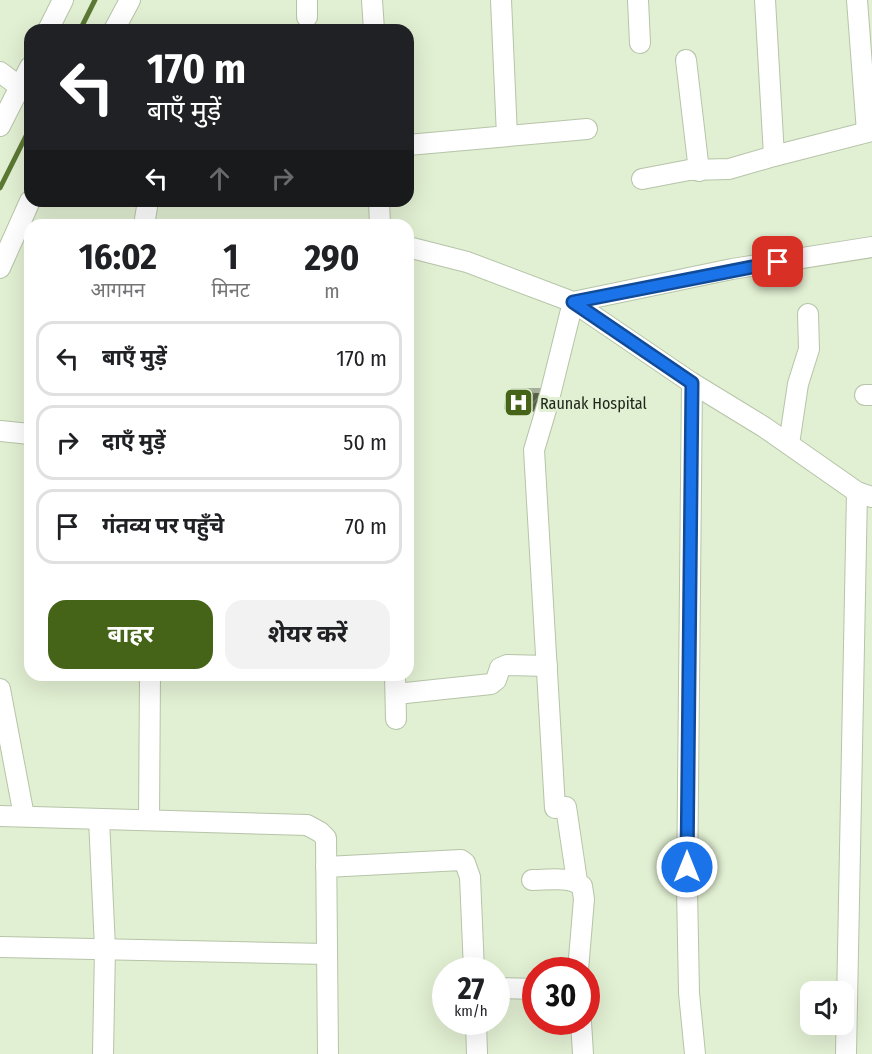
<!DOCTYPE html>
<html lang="hi">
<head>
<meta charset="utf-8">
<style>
  :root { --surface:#fff; --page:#f2f2f2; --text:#202124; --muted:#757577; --line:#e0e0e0; --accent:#456418 }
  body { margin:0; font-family:"Fira Sans Condensed","Noto Sans Devanagari",sans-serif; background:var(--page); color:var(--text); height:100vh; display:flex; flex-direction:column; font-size:22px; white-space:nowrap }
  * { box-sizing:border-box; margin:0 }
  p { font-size:20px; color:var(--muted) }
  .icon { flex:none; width:33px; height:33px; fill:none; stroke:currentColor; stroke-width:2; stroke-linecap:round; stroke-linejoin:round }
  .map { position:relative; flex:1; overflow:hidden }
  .panel { position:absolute; left:24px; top:219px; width:390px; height:462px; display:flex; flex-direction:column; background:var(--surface); border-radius:18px; box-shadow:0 6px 24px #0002 }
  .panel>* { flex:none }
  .guide { position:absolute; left:24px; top:24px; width:390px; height:183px; border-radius:18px; box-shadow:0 6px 24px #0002; background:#202124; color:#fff; overflow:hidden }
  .controls { position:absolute; left:800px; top:981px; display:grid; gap:12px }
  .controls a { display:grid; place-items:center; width:54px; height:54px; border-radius:12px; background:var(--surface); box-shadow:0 6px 24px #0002; font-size:30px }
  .speed { position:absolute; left:432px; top:957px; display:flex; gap:12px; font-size:30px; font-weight:700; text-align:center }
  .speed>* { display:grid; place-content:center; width:78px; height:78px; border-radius:50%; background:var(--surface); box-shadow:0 6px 24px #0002; line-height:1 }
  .speed small { font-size:15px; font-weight:400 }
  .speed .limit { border:9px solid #d22; background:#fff; color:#111 }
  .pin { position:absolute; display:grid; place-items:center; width:51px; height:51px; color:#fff; margin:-26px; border-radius:12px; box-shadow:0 3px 9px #0006 }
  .me { position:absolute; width:66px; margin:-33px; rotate:0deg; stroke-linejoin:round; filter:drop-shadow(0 0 4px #0008) }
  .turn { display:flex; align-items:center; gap:21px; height:126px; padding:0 24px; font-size:27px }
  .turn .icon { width:78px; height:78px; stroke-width:2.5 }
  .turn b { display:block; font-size:42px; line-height:51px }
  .lanes { display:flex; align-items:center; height:57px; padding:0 24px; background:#0003; justify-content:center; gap:30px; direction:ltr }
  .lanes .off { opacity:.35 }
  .eta { display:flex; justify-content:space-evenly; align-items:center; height:102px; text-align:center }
  .eta b { font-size:36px; font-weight:700; line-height:42px }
  .cta { display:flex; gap:12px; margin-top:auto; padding:12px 24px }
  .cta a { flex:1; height:69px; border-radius:18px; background:var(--accent); color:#fff; font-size:24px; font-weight:700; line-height:69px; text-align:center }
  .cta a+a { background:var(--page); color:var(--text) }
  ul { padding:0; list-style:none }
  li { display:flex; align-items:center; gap:18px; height:75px; margin:0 12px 9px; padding:0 12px; border:3px solid var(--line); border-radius:18px }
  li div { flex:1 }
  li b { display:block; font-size:22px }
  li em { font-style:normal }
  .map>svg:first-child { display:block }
</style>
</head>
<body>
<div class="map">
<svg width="872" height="1054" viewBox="0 0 872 1054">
  <defs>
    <pattern id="building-hatch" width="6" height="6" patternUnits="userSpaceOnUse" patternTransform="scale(1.5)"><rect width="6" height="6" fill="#546047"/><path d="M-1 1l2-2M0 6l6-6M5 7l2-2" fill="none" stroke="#6e7864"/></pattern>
    <filter id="shadow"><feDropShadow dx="5.5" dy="-5.5" stdDeviation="0" flood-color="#0004"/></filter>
  </defs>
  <rect width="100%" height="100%" fill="#e1efd2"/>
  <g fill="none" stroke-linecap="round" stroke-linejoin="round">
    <g stroke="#5b7834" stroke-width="5">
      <polyline points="80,30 95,0"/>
      <polyline points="0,188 30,128"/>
    </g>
  </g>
  <polygon fill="url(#building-hatch)" filter="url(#shadow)" points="506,391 539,393 537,412 504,409"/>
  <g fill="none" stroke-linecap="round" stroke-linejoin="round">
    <defs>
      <g id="minor">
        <polyline points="307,0 307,17"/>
        <polyline points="372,0 374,30"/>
        <polyline points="501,0 507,136"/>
        <polyline points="638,0 640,43"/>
        <polyline points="765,0 774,156 872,131"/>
        <polyline points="857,0 867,132"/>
        <polyline points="48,30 63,0"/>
        <polyline points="114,30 130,0"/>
        <polyline points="686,60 699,171"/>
        <polyline points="0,72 20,87"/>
        <polyline points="0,126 30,67"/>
        <polyline points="408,145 587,129"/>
        <polyline points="642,179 689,170 729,169 774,156"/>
        <polyline points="379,201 380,225"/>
        <polyline points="144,225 148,201"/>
        <polyline points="408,247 467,262 573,302 692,383 764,427 857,492 872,497"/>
        <polyline points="0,268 30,201"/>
        <polyline points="692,383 687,889 689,993 695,1054"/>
        <polyline points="865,395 872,395"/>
        <polyline points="0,431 30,434"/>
        <polyline points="789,444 798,384 809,349 808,314"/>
        <polyline points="395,675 396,719"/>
        <polyline points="0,689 24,816"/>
        <polyline points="396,694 491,684 496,680 500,668 507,665 547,666"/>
        <polyline points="566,807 577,881"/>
        <polyline points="555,808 534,450 548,403 573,302 732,269 872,247"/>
        <polyline points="0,816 307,825 320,832 326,838 328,1054"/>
        <polyline points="99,819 105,948 103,1054"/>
        <polyline points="149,820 150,675"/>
        <polyline points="326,867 461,860 465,863 470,877 474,970"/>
        <path d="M532,880c15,0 38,-4 50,6l2,13 -6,71"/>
        <polyline points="0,947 327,954"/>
        <polyline points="496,988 536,989"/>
        <polyline points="476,1022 477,1054"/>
        <polyline points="581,1022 583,1054"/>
        <polyline points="846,1054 857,492"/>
      </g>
    </defs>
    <use href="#minor" stroke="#b6c4a8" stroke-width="22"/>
    <use href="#minor" stroke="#fff" stroke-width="20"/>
  </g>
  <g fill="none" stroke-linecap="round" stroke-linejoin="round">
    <defs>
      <polyline id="route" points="687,867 692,383 573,302 778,262"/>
    </defs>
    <use href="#route" stroke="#114b97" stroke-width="15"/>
    <use href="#route" stroke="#1a73e8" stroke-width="10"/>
  </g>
  <defs>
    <symbol id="hospital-square" viewBox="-11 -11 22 22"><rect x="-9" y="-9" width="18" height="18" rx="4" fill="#456418" stroke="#e1efd2"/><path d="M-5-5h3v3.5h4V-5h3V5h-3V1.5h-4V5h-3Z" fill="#fff"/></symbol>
  </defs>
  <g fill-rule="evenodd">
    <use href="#hospital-square" x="502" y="386" width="33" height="33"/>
  </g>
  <g text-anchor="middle" stroke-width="6" stroke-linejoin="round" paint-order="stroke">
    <g font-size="16" fill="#22271c" stroke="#e1efd2" text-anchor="start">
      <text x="540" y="409">Raunak Hospital</text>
    </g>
  </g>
</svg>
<div class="controls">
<a><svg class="icon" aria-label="sound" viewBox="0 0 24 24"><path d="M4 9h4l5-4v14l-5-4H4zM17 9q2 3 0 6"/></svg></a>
</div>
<div class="speed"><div>27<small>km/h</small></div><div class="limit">30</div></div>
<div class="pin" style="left:778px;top:262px;background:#d93025"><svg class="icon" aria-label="arrive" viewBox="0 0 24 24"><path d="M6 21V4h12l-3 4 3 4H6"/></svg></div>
<svg class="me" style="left:687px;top:867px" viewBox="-20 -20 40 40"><circle r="17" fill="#1a73e8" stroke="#fff" stroke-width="3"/><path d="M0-11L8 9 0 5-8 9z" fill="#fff"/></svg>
<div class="guide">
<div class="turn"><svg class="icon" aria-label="left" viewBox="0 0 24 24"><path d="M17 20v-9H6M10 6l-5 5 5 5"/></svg><div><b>170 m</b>बाएँ मुड़ें</div></div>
<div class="lanes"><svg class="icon" aria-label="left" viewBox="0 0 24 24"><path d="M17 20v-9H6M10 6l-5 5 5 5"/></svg><svg class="icon off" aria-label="ahead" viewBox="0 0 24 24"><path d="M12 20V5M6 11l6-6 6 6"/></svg><svg class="icon off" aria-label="right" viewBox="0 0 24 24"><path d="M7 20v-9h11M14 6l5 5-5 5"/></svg></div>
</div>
<section class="panel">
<div class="eta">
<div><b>16:02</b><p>आगमन</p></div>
<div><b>1</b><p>मिनट</p></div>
<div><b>290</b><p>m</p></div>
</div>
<ul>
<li><svg class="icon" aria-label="left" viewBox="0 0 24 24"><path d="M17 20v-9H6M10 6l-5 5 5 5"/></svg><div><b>बाएँ मुड़ें</b></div><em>170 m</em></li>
<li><svg class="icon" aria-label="right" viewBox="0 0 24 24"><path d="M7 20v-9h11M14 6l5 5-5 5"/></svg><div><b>दाएँ मुड़ें</b></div><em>50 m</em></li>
<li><svg class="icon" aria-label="arrive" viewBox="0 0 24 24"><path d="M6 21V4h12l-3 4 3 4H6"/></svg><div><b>गंतव्य पर पहुँचे</b></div><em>70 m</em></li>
</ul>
<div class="cta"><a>बाहर</a><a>शेयर करें</a></div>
</section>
</div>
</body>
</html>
